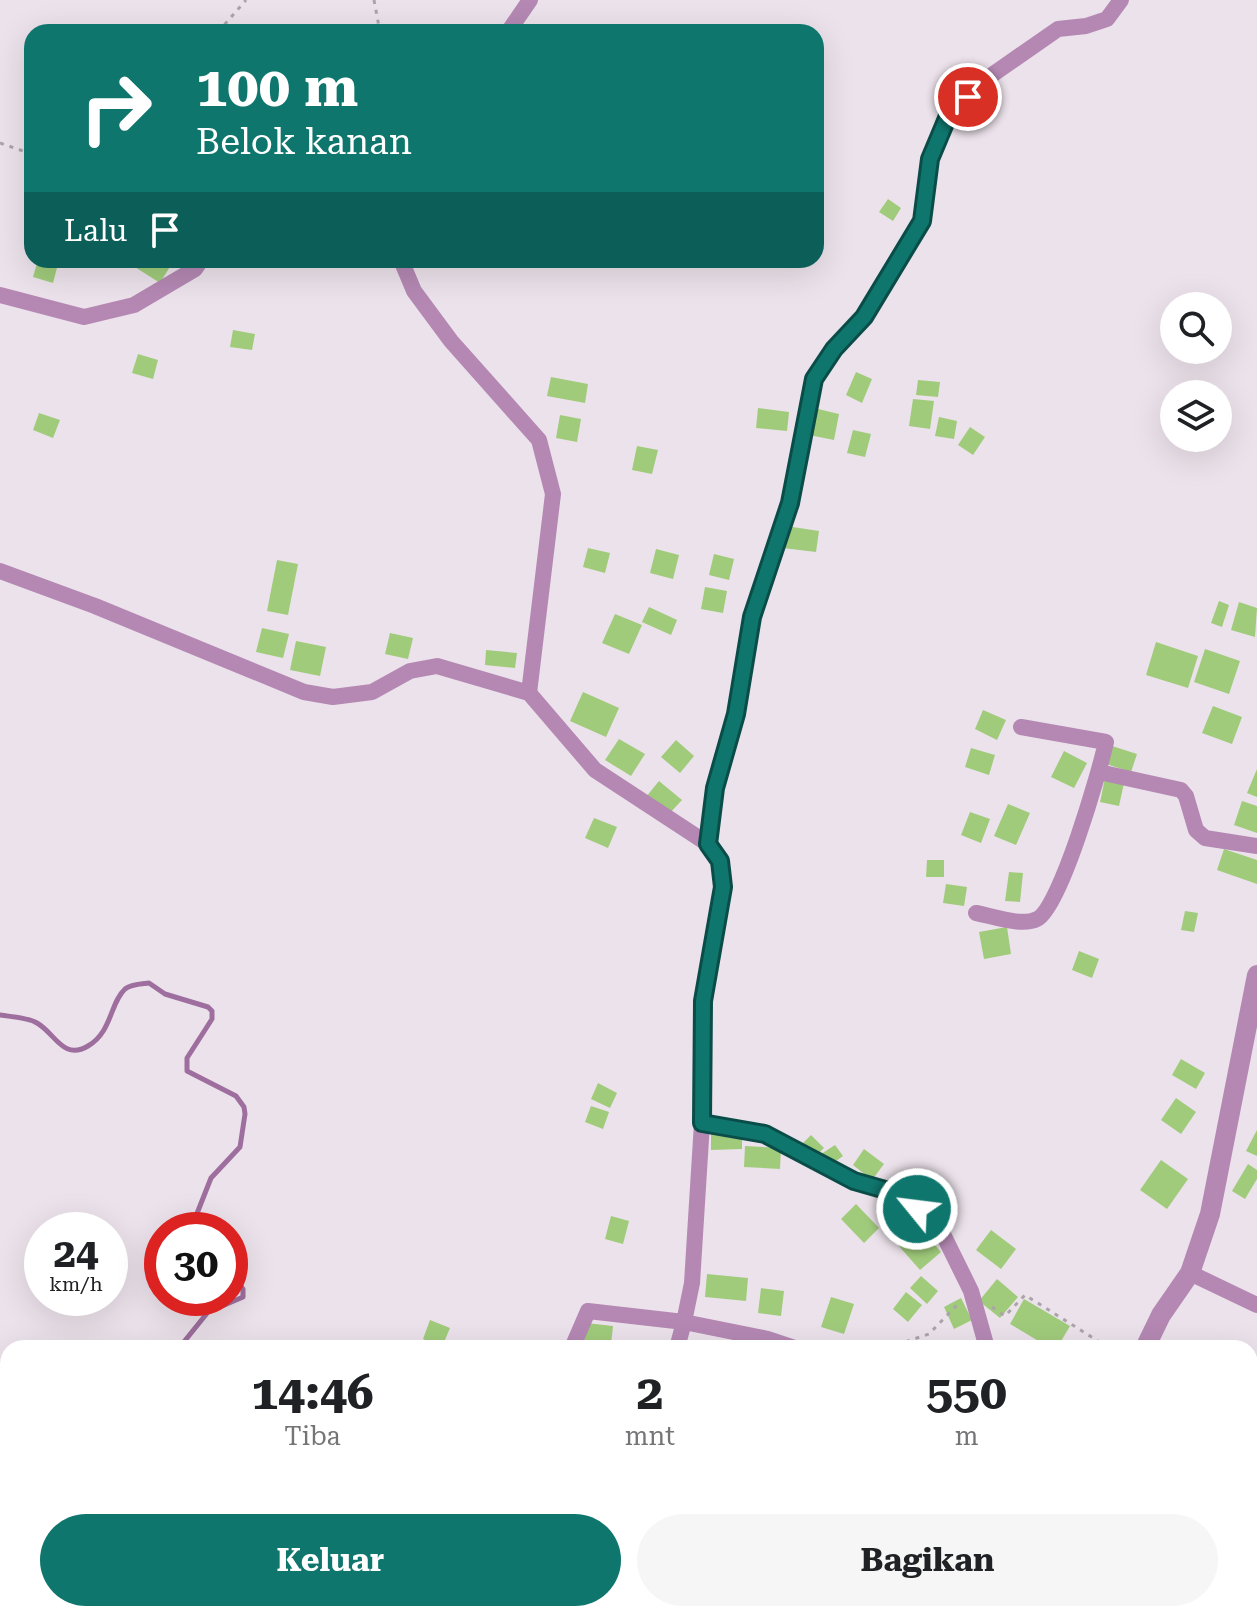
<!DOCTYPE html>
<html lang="id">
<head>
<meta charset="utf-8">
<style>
  :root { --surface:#fff; --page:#f6f6f6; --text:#202124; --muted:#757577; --accent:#0f766e }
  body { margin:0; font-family:"Roboto Serif",serif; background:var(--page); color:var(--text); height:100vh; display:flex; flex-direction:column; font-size:30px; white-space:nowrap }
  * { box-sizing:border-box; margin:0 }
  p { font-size:26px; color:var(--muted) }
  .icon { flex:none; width:44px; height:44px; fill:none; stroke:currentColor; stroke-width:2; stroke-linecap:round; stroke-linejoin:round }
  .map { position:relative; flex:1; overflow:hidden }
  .panel { position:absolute; left:0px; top:1340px; width:1258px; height:282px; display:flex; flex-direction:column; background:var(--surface); border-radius:24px 24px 0 0; box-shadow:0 8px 32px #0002 }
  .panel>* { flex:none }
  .banner { position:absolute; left:24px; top:24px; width:800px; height:244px; border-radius:24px; box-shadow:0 8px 32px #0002; background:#0f766e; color:#fff; overflow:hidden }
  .tools { position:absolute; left:1160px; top:292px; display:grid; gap:16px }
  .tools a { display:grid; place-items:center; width:72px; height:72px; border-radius:50%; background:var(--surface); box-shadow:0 8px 32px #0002; font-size:40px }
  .speed { position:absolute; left:24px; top:1212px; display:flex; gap:16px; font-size:40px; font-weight:700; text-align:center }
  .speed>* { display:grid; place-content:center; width:104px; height:104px; border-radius:50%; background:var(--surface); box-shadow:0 8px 32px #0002; line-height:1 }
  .speed small { font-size:20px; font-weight:400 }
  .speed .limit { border:12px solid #d22; background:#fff; color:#111 }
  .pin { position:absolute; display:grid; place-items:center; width:68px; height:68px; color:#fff; margin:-34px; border:4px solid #fff; border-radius:50%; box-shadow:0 2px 8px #0007 }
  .me { position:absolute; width:88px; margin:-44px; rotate:299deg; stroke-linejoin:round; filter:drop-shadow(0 0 6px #0008) }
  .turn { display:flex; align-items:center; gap:28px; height:168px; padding:0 40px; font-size:36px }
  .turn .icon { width:104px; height:104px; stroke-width:2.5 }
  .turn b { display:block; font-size:56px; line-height:68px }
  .then { display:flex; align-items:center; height:76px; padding:0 40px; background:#0003; gap:16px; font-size:30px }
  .eta { display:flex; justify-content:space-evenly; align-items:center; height:136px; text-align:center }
  .eta b { font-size:48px; font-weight:700; line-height:56px }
  .primary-button { display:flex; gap:16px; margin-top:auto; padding:16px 40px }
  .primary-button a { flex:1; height:92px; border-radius:48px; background:var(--accent); color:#fff; font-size:32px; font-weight:700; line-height:92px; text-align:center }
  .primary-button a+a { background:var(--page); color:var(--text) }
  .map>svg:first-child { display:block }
</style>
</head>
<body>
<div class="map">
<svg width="1257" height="1621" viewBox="0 0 1257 1621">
  <rect width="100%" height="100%" fill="#ece2eb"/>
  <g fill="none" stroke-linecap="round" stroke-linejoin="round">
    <g stroke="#9e6f9e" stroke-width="5">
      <path d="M0,1015c11,2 27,2 37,8 18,10 26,38 51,23 24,-14 22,-43 37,-57 6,-5 17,-5 24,-6l16,11 43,13 4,4v8l-25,39v13l49,25 8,11 1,7 -5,33 -29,31 -15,38 -2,14"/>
      <polyline points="179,1348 208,1312 243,1297 243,1289 230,1273"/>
      <polyline points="90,1621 91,1614"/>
    </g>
  </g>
  <g fill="#a0cb7b">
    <polygon points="976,90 993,101 980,121 963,110"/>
    <polygon points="888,199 901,208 893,221 879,212"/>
    <polygon points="38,260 59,260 53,283 33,277"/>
    <polygon points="124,260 174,260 160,283"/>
    <polygon points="233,330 255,334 252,350 230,347"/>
    <polygon points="138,354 158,360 153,379 132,373"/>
    <polygon points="856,372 872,379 862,403 846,395"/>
    <polygon points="551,377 588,384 585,403 547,396"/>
    <polygon points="918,380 940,382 938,397 916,395"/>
    <polygon points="913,399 934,401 930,429 909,426"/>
    <polygon points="758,408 789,412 787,431 756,428"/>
    <polygon points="814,408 839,414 834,440 809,435"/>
    <polygon points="39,413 60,420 53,438 33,430"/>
    <polygon points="560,415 581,419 577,442 556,438"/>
    <polygon points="939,417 957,421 954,439 935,436"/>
    <polygon points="970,427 985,437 973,455 958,445"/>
    <polygon points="853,430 871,434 865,457 847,453"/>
    <polygon points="637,446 658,450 652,474 632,470"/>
    <polygon points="786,526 819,531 816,552 783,548"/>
    <polygon points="588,548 610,553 605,573 583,567"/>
    <polygon points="656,549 679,555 673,579 650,573"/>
    <polygon points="714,554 734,559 729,580 709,575"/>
    <polygon points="277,560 298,564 288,615 267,611"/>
    <polygon points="705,587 727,591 723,613 701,609"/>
    <polygon points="1219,601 1229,605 1222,627 1211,623"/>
    <polygon points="1239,602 1257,608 1255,637 1231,630"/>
    <polygon points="649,607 677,620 671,635 642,622"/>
    <polygon points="615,614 642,625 629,654 602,643"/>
    <polygon points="262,628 289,634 283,658 256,652"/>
    <polygon points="390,633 413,638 408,659 385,654"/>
    <polygon points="296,641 326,647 320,676 290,670"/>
    <polygon points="1156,642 1198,656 1188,688 1146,675"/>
    <polygon points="1205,649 1240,661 1229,694 1194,682"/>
    <polygon points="486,650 517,653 515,668 485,665"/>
    <polygon points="583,692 619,708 606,737 570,721"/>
    <polygon points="1213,706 1242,717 1232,744 1202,733"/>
    <polygon points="983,710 1006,720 997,740 975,729"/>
    <polygon points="619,739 645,754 631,776 605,760"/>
    <polygon points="676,740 694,756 680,773 661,757"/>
    <polygon points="1109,745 1137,754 1131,772 1103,763"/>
    <polygon points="971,748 995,755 989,775 965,767"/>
    <polygon points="1064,751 1087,763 1074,788 1051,777"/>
    <polygon points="1257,769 1257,797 1247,793"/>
    <polygon points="1105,778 1124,783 1119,806 1100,802"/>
    <polygon points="659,781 682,800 668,815 646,797"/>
    <polygon points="1242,801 1257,806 1257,833 1234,825"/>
    <polygon points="1008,804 1030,813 1016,845 994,836"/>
    <polygon points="970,812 990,819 981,843 961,835"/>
    <polygon points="594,818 617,827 608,848 585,838"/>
    <polygon points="1224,849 1257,860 1257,884 1217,870"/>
    <polygon points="927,860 944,860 944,877 926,877"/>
    <polygon points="1009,872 1023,873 1020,902 1005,901"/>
    <polygon points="946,884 967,887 964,906 943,903"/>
    <polygon points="1185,911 1198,913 1194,932 1181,930"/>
    <polygon points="1007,927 1011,954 984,959 979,932"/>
    <polygon points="1079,951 1099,959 1092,978 1072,970"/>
    <polygon points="1181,1059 1205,1073 1196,1089 1172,1075"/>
    <polygon points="598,1083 617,1093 610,1108 591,1099"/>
    <polygon points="1176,1098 1196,1112 1181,1134 1161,1120"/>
    <polygon points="591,1106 609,1112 603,1129 585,1122"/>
    <polygon points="1257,1130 1257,1156 1246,1151"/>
    <polygon points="711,1131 742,1131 742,1149 711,1150"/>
    <polygon points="811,1135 824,1148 813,1159 800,1146"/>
    <polygon points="835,1145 843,1156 829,1166 821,1154"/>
    <polygon points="745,1146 781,1148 780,1169 744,1167"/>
    <polygon points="864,1149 884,1164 872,1180 853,1165"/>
    <polygon points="1161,1160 1188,1179 1167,1209 1140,1190"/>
    <polygon points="1248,1164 1257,1170 1257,1179 1245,1199 1232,1191"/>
    <polygon points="856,1204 879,1228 864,1243 841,1219"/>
    <polygon points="611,1216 629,1221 623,1244 605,1239"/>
    <polygon points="919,1227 941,1252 920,1270 898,1245"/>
    <polygon points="991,1230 1016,1249 1001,1269 976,1250"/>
    <polygon points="707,1274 748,1278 746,1301 705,1297"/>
    <polygon points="921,1276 938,1291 927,1304 910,1288"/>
    <polygon points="997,1279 1018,1297 1000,1318 979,1301"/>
    <polygon points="761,1288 784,1291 781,1316 758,1313"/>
    <polygon points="906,1292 922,1305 908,1322 893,1309"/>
    <polygon points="831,1297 854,1304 844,1334 821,1327"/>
    <polygon points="961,1298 972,1320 954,1329 944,1307"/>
    <polygon points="1024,1299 1070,1326 1057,1348 1050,1348 1010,1324"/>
    <polygon points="430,1320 450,1328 442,1347 423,1339"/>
    <polygon points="586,1323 613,1326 611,1345 584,1342"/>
    <polygon points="1257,1427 1257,1445 1250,1440"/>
    <polygon points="236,1614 254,1614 248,1621"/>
    <polygon points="891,1614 894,1614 913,1621 888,1621"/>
  </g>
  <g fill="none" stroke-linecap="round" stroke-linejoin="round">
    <g stroke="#aba4ab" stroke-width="3" stroke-dasharray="4 6" stroke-linecap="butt">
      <polyline points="374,0 380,32"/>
      <polyline points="218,32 246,0"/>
      <polyline points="0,143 32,154"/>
      <polyline points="992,1307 1005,1316 1025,1295 1109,1348"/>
      <polyline points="887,1348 929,1334 959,1303"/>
    </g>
    <g stroke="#b488b3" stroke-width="16">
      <polyline points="508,32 530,0"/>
      <polyline points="401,260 414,291 451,341 539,440 553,494 529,693"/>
      <polyline points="0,295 84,317 134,305 195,269 201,260"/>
      <polyline points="0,571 95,606 304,692 333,697 372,692 410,671 437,666 529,693 595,770 708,844 720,861 723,887 703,1001 702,1123 692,1283 684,1322 768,1339 795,1348"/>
      <polyline points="1099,772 1181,790 1186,796 1196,830 1205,838 1257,846"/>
      <polyline points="708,844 715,788 736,714 752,617 790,503 814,379 834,349 864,317 922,221 930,159 948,116 989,77 1058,29 1086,26 1107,19 1121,0"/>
      <path d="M976,913c17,3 46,14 61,6 23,-10 63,-149 69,-177l-85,-15"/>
      <polyline points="702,1123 765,1134 854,1181 896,1193 938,1224 971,1291 987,1348"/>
      <polyline points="1190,1273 1257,1305"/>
      <polyline points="572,1348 588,1311 684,1322 677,1348"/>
      <polyline points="228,1614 234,1621"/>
      <polyline points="834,1614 835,1618 841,1621"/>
      <polyline points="1118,1614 1145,1621"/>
      <polyline points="604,1621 607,1614"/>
    </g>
    <g stroke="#b488b3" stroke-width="20">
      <polyline points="1145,1348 1161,1315 1190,1273 1210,1214 1257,975"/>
      <polyline points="1059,1621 1061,1614"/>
    </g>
  </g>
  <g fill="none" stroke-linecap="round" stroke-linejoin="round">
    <defs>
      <polyline id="route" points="917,1209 896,1193 854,1181 765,1134 702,1123 703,1001 723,887 720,861 708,844 715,788 736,714 752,617 790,503 814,379 834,349 864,317 922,221 930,159 948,116 968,97"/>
    </defs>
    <use href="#route" stroke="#0a4d48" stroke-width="20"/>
    <use href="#route" stroke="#0f766e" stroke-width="14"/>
  </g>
</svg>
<div class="tools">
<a><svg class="icon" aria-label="search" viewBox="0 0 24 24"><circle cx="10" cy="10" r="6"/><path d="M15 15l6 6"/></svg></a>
<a><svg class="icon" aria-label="layers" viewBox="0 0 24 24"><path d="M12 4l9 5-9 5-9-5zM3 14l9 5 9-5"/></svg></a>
</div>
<div class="speed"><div>24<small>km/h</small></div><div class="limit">30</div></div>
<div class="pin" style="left:968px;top:97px;background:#d93025"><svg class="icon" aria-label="arrive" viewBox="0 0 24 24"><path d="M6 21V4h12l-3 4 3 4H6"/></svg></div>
<svg class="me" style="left:917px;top:1209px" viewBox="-20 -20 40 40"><circle r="17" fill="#0f766e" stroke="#fff" stroke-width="3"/><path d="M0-11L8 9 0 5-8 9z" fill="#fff"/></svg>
<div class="banner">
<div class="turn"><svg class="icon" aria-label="right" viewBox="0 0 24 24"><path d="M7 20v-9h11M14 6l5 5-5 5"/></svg><div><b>100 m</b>Belok kanan</div></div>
<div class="then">Lalu<svg class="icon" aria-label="arrive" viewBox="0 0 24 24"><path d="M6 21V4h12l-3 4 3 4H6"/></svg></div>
</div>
<section class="panel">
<div class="eta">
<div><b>14:46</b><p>Tiba</p></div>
<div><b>2</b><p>mnt</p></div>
<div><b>550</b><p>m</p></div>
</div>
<div class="primary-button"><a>Keluar</a><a>Bagikan</a></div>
</section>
</div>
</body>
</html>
